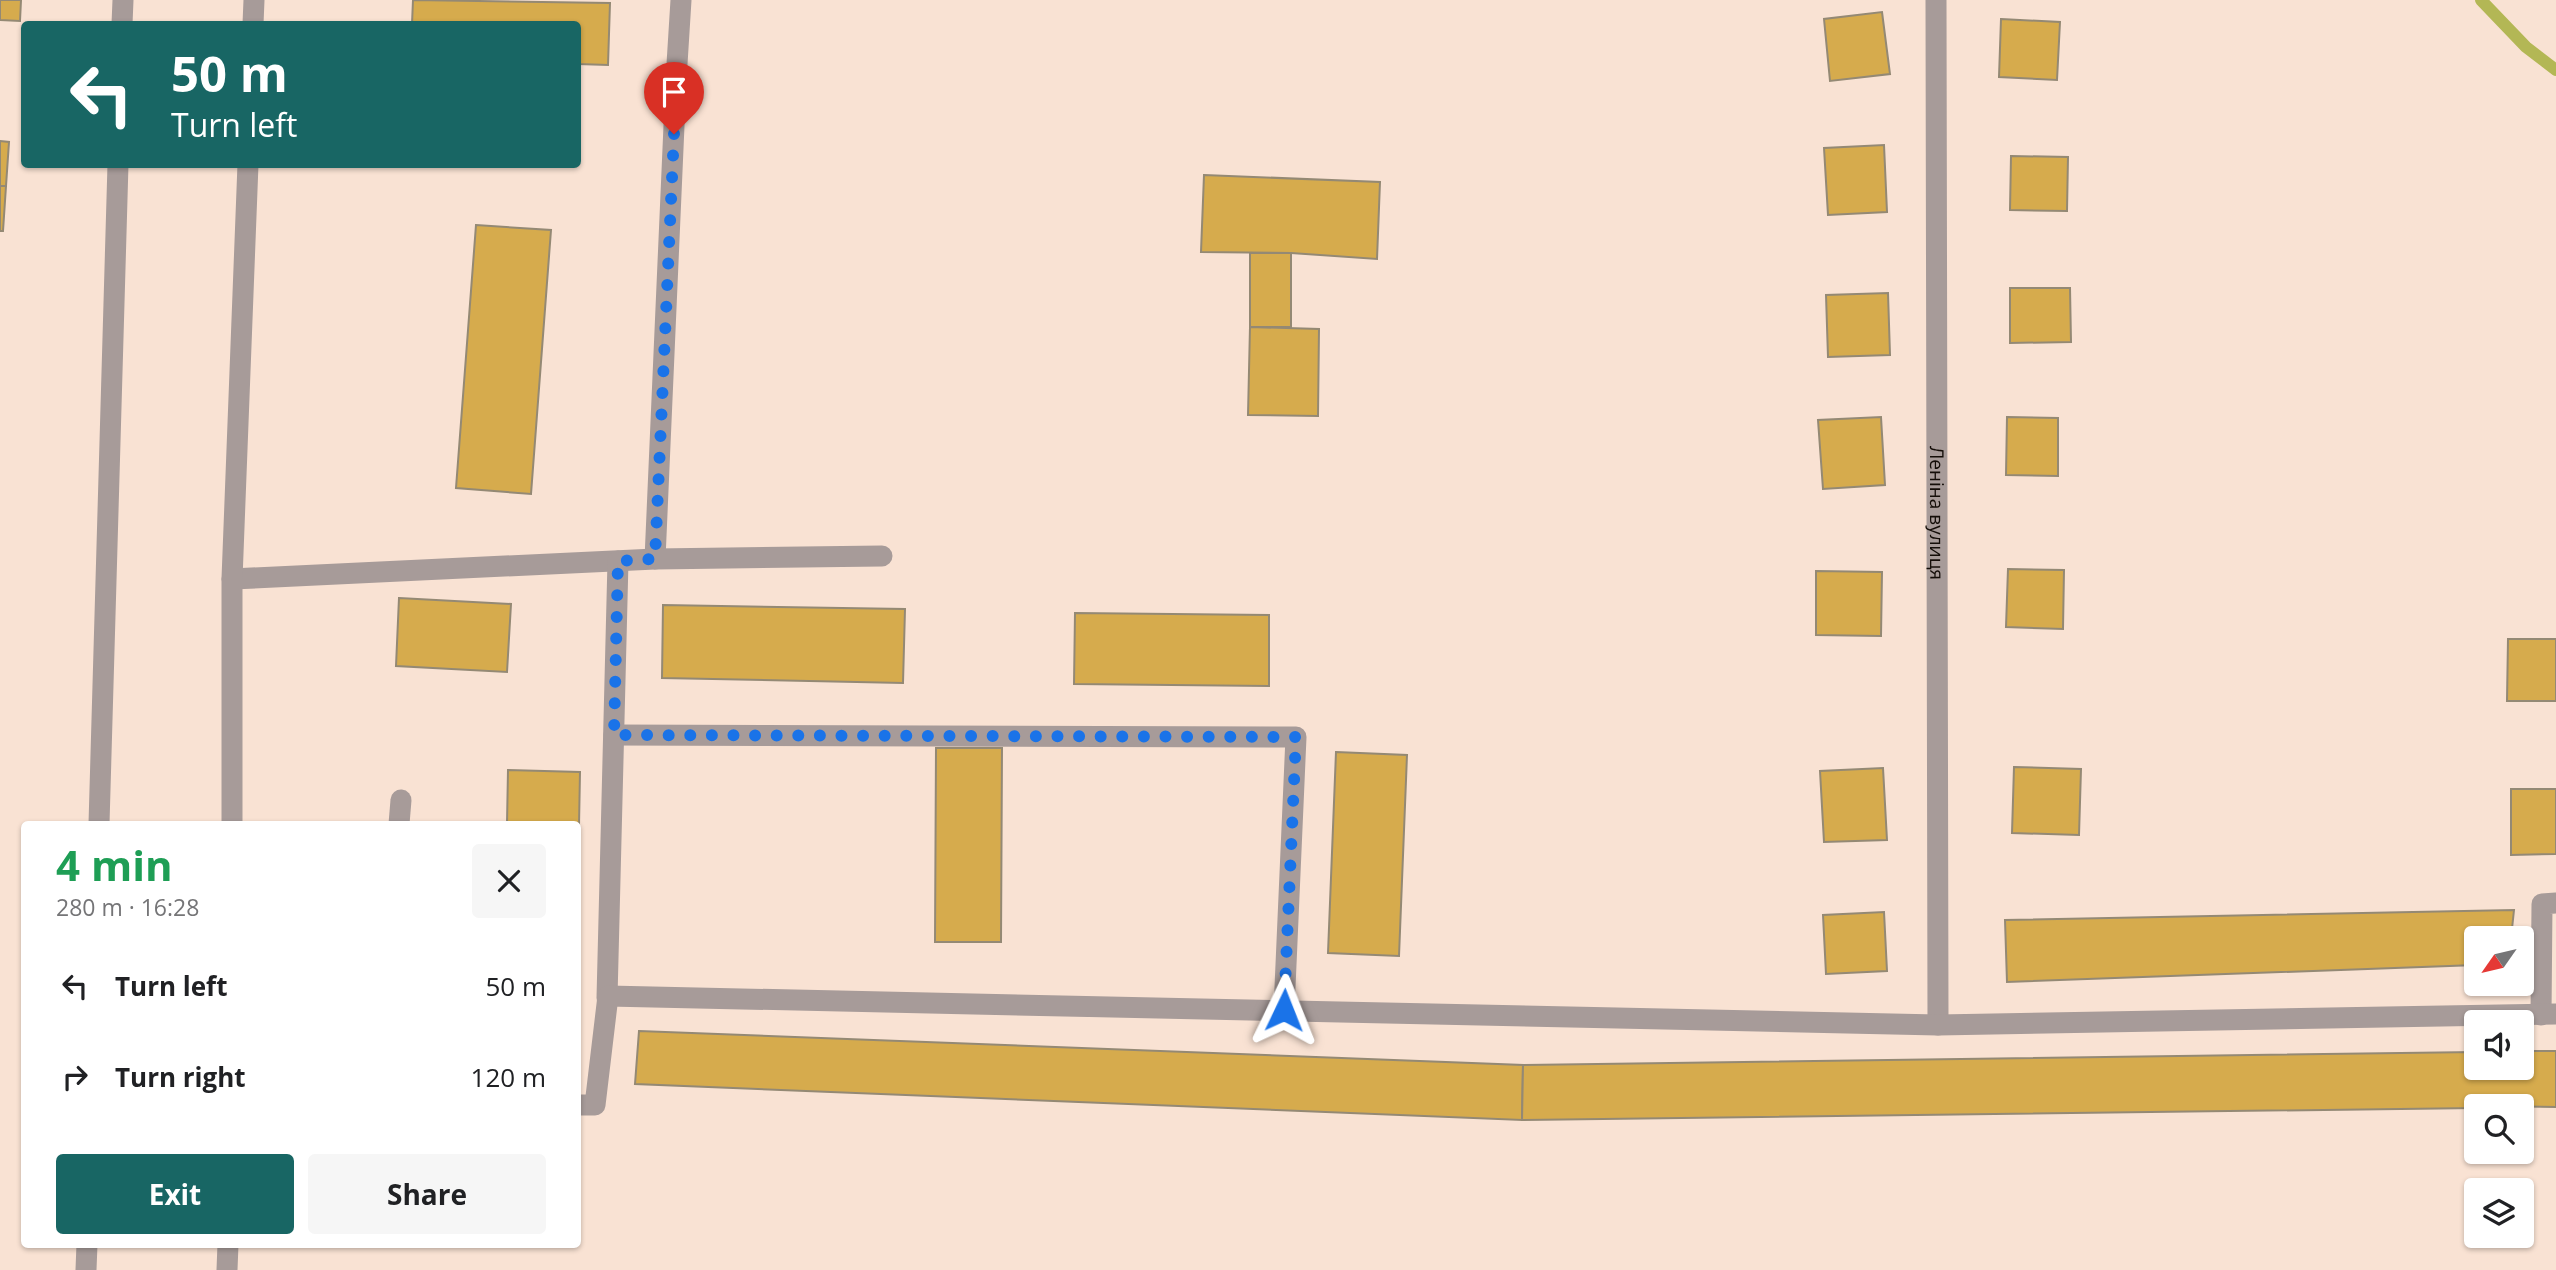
<!DOCTYPE html>
<html lang="en">
<head>
<meta charset="utf-8">
<style>
  :root { --surface:#fff; --page:#f6f6f6; --text:#202124; --muted:#757577; --accent:#186664 }
  body { margin:0; font-family:"Open Sans",sans-serif; background:var(--page); color:var(--text); height:100vh; display:flex; flex-direction:column; font-size:26px; white-space:nowrap }
  * { box-sizing:border-box; margin:0 }
  p { font-size:23px; color:var(--muted) }
  .icon { flex:none; width:38px; height:38px; fill:none; stroke:currentColor; stroke-width:2; stroke-linecap:round; stroke-linejoin:round }
  .map { position:relative; flex:1; overflow:hidden }
  .side { position:absolute; left:21px; top:821px; width:560px; height:427px; display:flex; flex-direction:column; background:var(--surface); border-radius:7px; box-shadow:0 2px 5px #0004 }
  .side>* { flex:none }
  .banner { position:absolute; left:21px; top:21px; width:560px; height:147px; border-radius:7px; box-shadow:0 2px 5px #0004; background:#186664; color:#fff; overflow:hidden }
  .needle { width:46px; rotate:236deg }
  .controls { position:absolute; left:2464px; top:926px; display:grid; gap:14px }
  .controls a { display:grid; place-items:center; width:70px; height:70px; border-radius:7px; background:var(--surface); box-shadow:0 2px 5px #0004; font-size:35px }
  .pin { position:absolute; display:grid; place-items:center; width:60px; height:60px; color:#fff; margin:-72px -30px; border-radius:50% 50% 50% 0; rotate:-45deg; box-shadow:0 0 7px #0007 }
  .pin .icon { rotate:45deg }
  .me { position:absolute; width:77px; margin:-38px; rotate:2deg; stroke-linejoin:round; filter:drop-shadow(0 0 5px #0008) }
  .turn { display:flex; align-items:center; gap:24px; height:147px; padding:0 35px; font-size:32px }
  .turn .icon { width:91px; height:91px; stroke-width:2.5 }
  .turn b { display:block; font-size:49px; line-height:60px }
  .round { display:grid; place-items:center; flex:none; width:74px; height:74px; border-radius:7px; background:var(--page) }
  .overview { display:flex; align-items:center; justify-content:space-between; height:119px; padding:0 35px }
  h1 { font-size:42px; font-weight:700; line-height:52px; color:#1e9e55 }
  .primary-button { display:flex; gap:14px; margin-top:auto; padding:14px 35px }
  .primary-button a { flex:1; height:80px; border-radius:7px; background:var(--accent); color:#fff; font-size:28px; font-weight:700; line-height:80px; text-align:center }
  .primary-button a+a { background:var(--page); color:var(--text) }
  ul { padding:0; list-style:none }
  li { display:flex; align-items:center; gap:21px; height:91px; padding:0 35px }
  li div { flex:1 }
  li b { display:block; font-size:26px }
  li em { font-style:normal }
  .map>svg:first-child { display:block }
</style>
</head>
<body>
<div class="map">
<svg width="2556" height="1270" viewBox="0 0 2556 1270">
  <rect width="100%" height="100%" fill="#f9e2d3"/>
  <g fill="none" stroke-linecap="round" stroke-linejoin="round">
    <polyline stroke="#b3b755" stroke-width="12" points="2481,0 2526,47 2556,70"/>
  </g>
  <g fill="#d6ab4d" stroke="#948974" stroke-width="2">
    <polygon points="0,0 21,0 20,21 0,20"/>
    <polygon points="413,0 610,3 608,65 578,64 578,24 412,24"/>
    <polygon points="1882,12 1890,74 1830,81 1824,19"/>
    <polygon points="2001,19 2060,22 2057,80 1999,77"/>
    <polygon points="0,141 9,142 6,186 0,186"/>
    <polygon points="1884,145 1887,212 1828,215 1824,148"/>
    <polygon points="2011,156 2068,157 2067,211 2010,210"/>
    <polygon points="1204,175 1380,182 1377,259 1291,253 1201,252"/>
    <polygon points="0,186 6,186 3,231 0,231"/>
    <polygon points="476,225 551,230 531,494 456,488"/>
    <rect x="1250" y="253" width="41" height="74"/>
    <polygon points="2010,288 2070,288 2071,342 2010,343"/>
    <polygon points="1888,293 1890,355 1828,357 1826,295"/>
    <polygon points="1250,327 1319,329 1318,416 1248,415"/>
    <polygon points="1881,417 1885,485 1823,489 1818,420"/>
    <polygon points="2007,417 2058,418 2058,476 2006,475"/>
    <polygon points="2008,569 2064,570 2063,629 2006,627"/>
    <polygon points="1816,571 1882,572 1881,636 1816,635"/>
    <polygon points="399,598 511,604 507,672 396,666"/>
    <polygon points="663,605 905,609 903,683 662,678"/>
    <polygon points="1075,613 1269,615 1269,686 1074,684"/>
    <polygon points="2508,639 2556,639 2556,701 2507,701"/>
    <polygon points="936,748 1002,748 1001,942 935,942"/>
    <polygon points="1336,752 1407,755 1399,956 1328,953"/>
    <polygon points="2014,767 2081,769 2079,835 2012,833"/>
    <polygon points="1883,768 1887,840 1824,842 1820,771"/>
    <polygon points="508,770 580,772 578,880 578,824 507,824"/>
    <polygon points="2511,789 2556,789 2556,854 2511,855"/>
    <polygon points="2514,910 2511,938 2476,938 2476,965 2007,982 2005,920"/>
    <polygon points="1884,912 1887,971 1826,974 1823,915"/>
    <polygon points="639,1031 1523,1065 1522,1120 635,1084"/>
    <polygon points="2522,1051 2556,1051 2556,1107 2476,1106 2476,1108 1522,1120 1523,1065 2476,1052 2476,1068 2522,1068"/>
  </g>
  <g fill="none" stroke-linecap="round" stroke-linejoin="round">
    <g stroke="#a79b99" stroke-width="21">
      <polyline points="655,559 676,80 681,0"/>
      <polyline points="232,579 655,559 882,556"/>
      <polyline points="614,735 1296,737 1284,1010"/>
      <polyline points="399,824 401,800"/>
      <polyline points="607,998 618,561"/>
    </g>
    <g stroke="#a79b99" stroke-width="21">
      <path id="s1" d="M1936,0l2,1025"/>
      <polyline points="122,24 123,0"/>
      <polyline points="99,824 118,164"/>
      <polyline points="2541,1015 2542,904 2556,903"/>
      <polyline points="578,1105 595,1105 608,996 1938,1025 2556,1014"/>
      <polyline points="86,1270 87,1244"/>
    </g>
    <g stroke="#a79b99" stroke-width="21">
      <polyline points="253,24 254,0"/>
      <polyline points="232,824 232,579 248,164"/>
      <polyline points="227,1270 228,1244"/>
    </g>
  </g>
  <g fill="none" stroke-linecap="round" stroke-linejoin="round">
    <polyline stroke="#1a73e8" stroke-width="12" stroke-dasharray="0 21.6" points="674,134 655,559 618,561 614,735 1296,737 1284,1010"/>
  </g>
  <g text-anchor="middle" stroke-width="5" stroke-linejoin="round" paint-order="stroke">
    <g font-size="19" fill="#140d08" stroke="#fff">
      <text dy="7" stroke="none"><textPath href="#s1" startOffset="513">Леніна вулиця</textPath></text>
    </g>
  </g>
</svg>
<div class="controls">
<a><svg class="needle" viewBox="-14 -14 28 28"><path d="M0-13l5 13h-10z" fill="#e53935"/><path d="M0 13l5-13h-10z" fill="#757577"/></svg></a>
<a><svg class="icon" aria-label="sound" viewBox="0 0 24 24"><path d="M4 9h4l5-4v14l-5-4H4zM17 9q2 3 0 6"/></svg></a>
<a><svg class="icon" aria-label="search" viewBox="0 0 24 24"><circle cx="10" cy="10" r="6"/><path d="M15 15l6 6"/></svg></a>
<a><svg class="icon" aria-label="layers" viewBox="0 0 24 24"><path d="M12 4l9 5-9 5-9-5zM3 14l9 5 9-5"/></svg></a>
</div>
<div class="pin" style="left:674px;top:134px;background:#d93025"><svg class="icon" aria-label="arrive" viewBox="0 0 24 24"><path d="M6 21V4h12l-3 4 3 4H6"/></svg></div>
<svg class="me" style="left:1284px;top:1010px" viewBox="-20 -20 40 40"><path d="M0-17L14 15 0 8-14 15z" fill="#1a73e8" stroke="#fff" stroke-width="4"/></svg>
<div class="banner">
<div class="turn"><svg class="icon" aria-label="left" viewBox="0 0 24 24"><path d="M17 20v-9H6M10 6l-5 5 5 5"/></svg><div><b>50 m</b>Turn left</div></div>
</div>
<section class="side">
<div class="overview"><div><h1>4 min</h1><p>280 m · 16:28</p></div><a class="round"><svg class="icon" aria-label="close" viewBox="0 0 24 24"><path d="M6 6l12 12M18 6L6 18"/></svg></a></div>
<ul>
<li><svg class="icon" aria-label="left" viewBox="0 0 24 24"><path d="M17 20v-9H6M10 6l-5 5 5 5"/></svg><div><b>Turn left</b></div><em>50 m</em></li>
<li><svg class="icon" aria-label="right" viewBox="0 0 24 24"><path d="M7 20v-9h11M14 6l5 5-5 5"/></svg><div><b>Turn right</b></div><em>120 m</em></li>
</ul>
<div class="primary-button"><a>Exit</a><a>Share</a></div>
</section>
</div>
</body>
</html>
